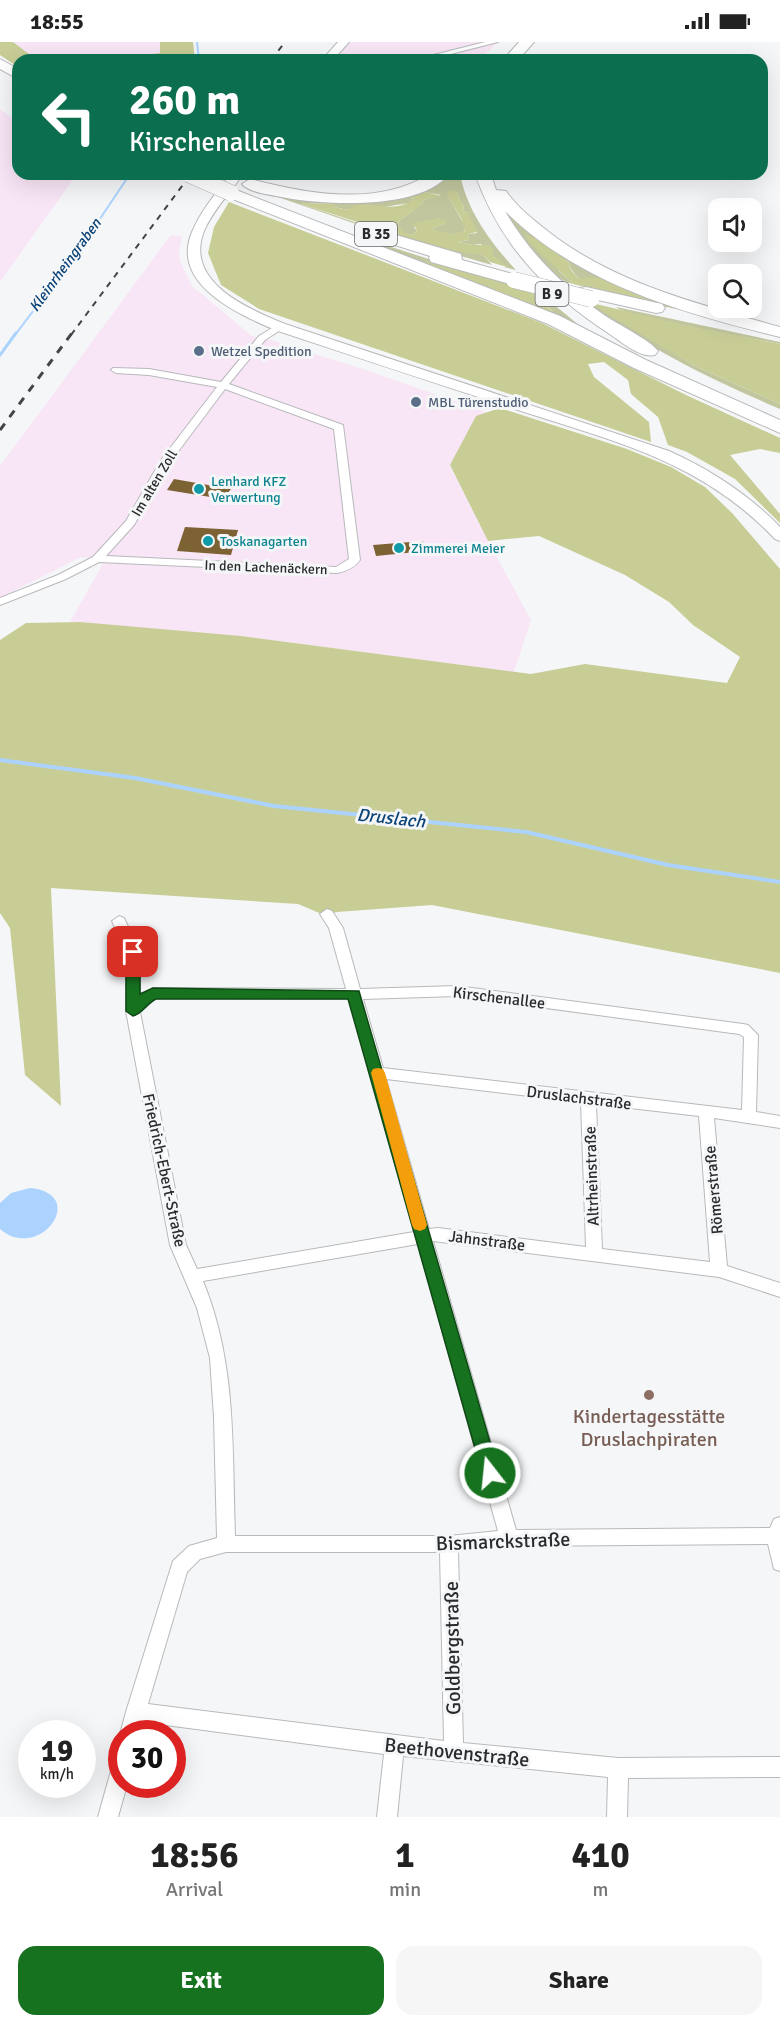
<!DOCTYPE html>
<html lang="en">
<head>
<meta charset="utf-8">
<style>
  :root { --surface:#fff; --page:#f6f6f6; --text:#222; --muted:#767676; --accent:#177220 }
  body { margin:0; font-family:Signika,sans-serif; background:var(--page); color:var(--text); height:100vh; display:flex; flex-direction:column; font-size:22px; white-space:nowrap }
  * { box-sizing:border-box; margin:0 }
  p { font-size:20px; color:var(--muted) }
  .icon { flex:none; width:33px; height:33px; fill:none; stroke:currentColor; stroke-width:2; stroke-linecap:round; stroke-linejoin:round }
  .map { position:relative; height:1775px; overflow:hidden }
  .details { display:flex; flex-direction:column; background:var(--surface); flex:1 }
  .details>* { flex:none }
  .guide { position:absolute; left:12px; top:12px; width:756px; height:126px; border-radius:18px; box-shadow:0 6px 24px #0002; background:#0b6e4f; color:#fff; overflow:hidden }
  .buttons { position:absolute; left:708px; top:156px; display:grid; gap:12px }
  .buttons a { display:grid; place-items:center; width:54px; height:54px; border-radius:12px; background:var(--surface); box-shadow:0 6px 24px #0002; font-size:30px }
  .speed { position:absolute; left:18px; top:1678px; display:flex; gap:12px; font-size:30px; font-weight:700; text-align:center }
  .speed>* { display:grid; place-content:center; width:78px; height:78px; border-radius:50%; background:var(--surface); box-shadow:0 6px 24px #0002; line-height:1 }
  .speed small { font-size:15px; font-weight:400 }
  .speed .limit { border:9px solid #d22; background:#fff; color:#111 }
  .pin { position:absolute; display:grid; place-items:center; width:51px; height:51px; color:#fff; margin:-26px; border-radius:12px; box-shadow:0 3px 9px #0006 }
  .me { position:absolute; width:66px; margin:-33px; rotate:344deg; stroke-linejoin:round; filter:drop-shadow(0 0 4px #0008) }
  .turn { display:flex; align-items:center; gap:21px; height:126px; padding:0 18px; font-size:27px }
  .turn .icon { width:78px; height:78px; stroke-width:2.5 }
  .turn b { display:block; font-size:42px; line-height:51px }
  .eta { display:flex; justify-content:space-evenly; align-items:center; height:102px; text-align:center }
  .eta b { font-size:36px; font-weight:700; line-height:42px }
  .primary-button { display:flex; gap:12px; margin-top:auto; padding:12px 18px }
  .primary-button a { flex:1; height:69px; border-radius:18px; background:var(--accent); color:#fff; font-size:24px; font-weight:700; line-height:69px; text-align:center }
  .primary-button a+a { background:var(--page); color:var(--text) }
  .status { display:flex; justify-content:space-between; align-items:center; height:42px; padding:0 30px; background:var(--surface); direction:ltr }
  .status svg { height:16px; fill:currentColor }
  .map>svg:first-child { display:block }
</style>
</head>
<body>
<div class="status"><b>18:55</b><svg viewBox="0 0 49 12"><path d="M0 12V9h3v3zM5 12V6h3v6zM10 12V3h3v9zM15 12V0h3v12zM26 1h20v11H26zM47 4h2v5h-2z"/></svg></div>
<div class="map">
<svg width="780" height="1775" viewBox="0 0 780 1775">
  <rect width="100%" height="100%" fill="#f5f6f8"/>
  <g fill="#f8e5f6">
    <polygon points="13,0 160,0 160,11 100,18 37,18"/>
    <polygon points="349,0 498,0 479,18 333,18"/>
    <polygon points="0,67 18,80 18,132 77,132 0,240"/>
    <polygon points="171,193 182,194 179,209 180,219 192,244 252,294 271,298 372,330 488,371 476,374 450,424 488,499 531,578 514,630 241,594 70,580 105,518 81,515 0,556 0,424"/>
  </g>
  <g fill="#c2c69e">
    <path d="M445,132h15c7,37 31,69 56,96l-12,-3h3l-11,-8 -15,-15 -8,1 -15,-3 11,-2 -1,-6 9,-1 -10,-20 -4,-2 1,-5 -4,-5 -3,-9 -10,2 19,34 -4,6h-16l-12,-4 -1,-2 12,-4 -6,-6 -25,9 3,4 -5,4 -8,-1 -6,-9 2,-5 14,-10 1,-4 6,-1 3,-5 17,-5 -16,-3 6,-5 -21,9 3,3 -4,4 -26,4 -20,-2 -15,5 -14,-3 -1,-4 -32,1 80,27 102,24 9,10 -104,-30 -116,-40 87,5z"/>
    <path d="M497,156l40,36 163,80 -56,-12 -7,-3 11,2 3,-2c-17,-4 -30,-16 -44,-19 -10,-3 -19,1 -28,-1l-8,-10 -3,-7 -15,-9 -8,-8 14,26 14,13c-30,-7 -61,-60 -76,-86z"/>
    <polygon points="298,175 438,220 431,219 425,221 553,269 524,245 536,248 591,293"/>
    <path d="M592,261l103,63 85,38v5c-65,-28 -133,-60 -189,-104z"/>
    <path d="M616,265l164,35v2c-25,-5 -155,-27 -164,-37z"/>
  </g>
  <g fill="#c8cd96">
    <polygon points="0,0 13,0 37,18 18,18 18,25 0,13"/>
    <polygon points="160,0 193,0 195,18 100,18 160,11"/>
    <path d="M432,145l-6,5 15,4 -17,4 -3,5 -21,15 -2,5 5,7 9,3 5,-4 -4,-8 26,-5 8,3 -2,3 -12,4 1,2 20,4 11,-3 -4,-13 -15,-25 8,-3 3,2 3,9 4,5 -1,5 6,3 8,18 -9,2 1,6 -11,2 15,3h16l5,5 -2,4 15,13 -17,-5 -7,-7 -38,-5 -144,-46 32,-1h2l-1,4 14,3c11,-13 48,6 65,-11l-3,-3z"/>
    <polygon points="229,160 542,281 686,353 780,396 780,411 760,407 730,413 780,472 780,481 735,437 687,410 668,403 658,375 631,352 628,338 604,320 588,322 594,335 649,380 651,400 259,267 221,243 208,211 214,185"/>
    <path d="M526,193c15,2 29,19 42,27l3,8 8,9 16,-2 13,3 45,21 -23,-3 -57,-14 -44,-42z"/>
    <polygon points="431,219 524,245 556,272 552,273 424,221"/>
    <polygon points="592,261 687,284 780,302 780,362 695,324 604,270"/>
    <polygon points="500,366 627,407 671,425 705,445 732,471 780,527 780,931 432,863 337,870 324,873 298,862 51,846 61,1064 25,1033 10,886 0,871 0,598 26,581 80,580 241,594 531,632 585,622 727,641 740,615 693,583 669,560 625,533 539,494 488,499 450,423 476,374"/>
  </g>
  <path fill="#acd3fe" d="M30,1146c60,6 9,75 -30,41v-26l11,-10z"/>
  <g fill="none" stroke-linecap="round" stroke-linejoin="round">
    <g stroke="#acd3fe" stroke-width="2">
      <polyline points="197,0 199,18"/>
      <polyline points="15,293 77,211 130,132"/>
    </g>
    <polyline stroke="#acd3fe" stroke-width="3" points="0,313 16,291"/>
    <polyline stroke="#acd3fe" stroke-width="4" points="0,718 135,736 274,764 526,790 668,823 780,840"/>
  </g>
  <g fill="#7d6233">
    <polygon points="174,437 231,447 223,457 167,448"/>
    <polygon points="185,485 238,488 231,513 177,509"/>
    <polygon points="423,499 426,509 376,514 373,503"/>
  </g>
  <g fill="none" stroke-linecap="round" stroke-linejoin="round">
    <defs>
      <g id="street">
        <polygon points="485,0 498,0 427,18 414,18"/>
        <path d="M277,283l8,2 -20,13 -36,44 114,41 17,135c-6,8 -13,11 -23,13l-238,-11 -33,17 -66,26v-7l58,-23 35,-18 33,-36 35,-61 56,-73 -68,-12 -33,-2 -5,-3 2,-2 36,1 72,13 38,-46zM225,347l109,40 15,130 -13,8 -230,-11 28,-31 37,-64z"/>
        <path d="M327,867l5,2 11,17 17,61 97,-3 286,38 5,1 10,10 -2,77 24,4v12l-66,-10 13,148 53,17v14l-61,-20 -286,-36 83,289 254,-2 4,-9 6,-2v54l-6,-2 -6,-25 -259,2 -51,5 5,192 155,15 162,-1v20l-152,1 -1,39h-20l1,-40 -205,-21 -6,61h-20l7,-63 -241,-32 -3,12h-18v3l-2,-3 6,-22 47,-151 16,-15 28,-8 -3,-121 -4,-59 -13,-50 -27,-63 -44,-234v-59l-14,-31 7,-5 5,2 16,34v43l13,-7 193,1 -17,-61 -9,-14zM457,954l282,38 5,3 -2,73 -359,-42 -20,-69zM156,956l193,1 65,233 -217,37 -11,-24 -46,-233zM386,1037l195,23 5,145 -148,-19 -9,1zM596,1062l103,12 11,146 -108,-13zM418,1202l80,287 -49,5h-214c-3,-88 2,-172 -32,-255zM226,1510h214l4,189 -296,-37 39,-132 13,-13z"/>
        <polygon points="122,1715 122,1743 127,1743 118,1775 98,1775 112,1725 115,1718"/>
      </g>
      <g id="secondary">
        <polygon points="338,0 349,0 333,18 322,18"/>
        <path d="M231,132h12c-13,19 -30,36 -39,57 -20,51 44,78 81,93l384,127c42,19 79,43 111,76v14l-5,-2c-77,-81 -165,-98 -266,-132 -78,-25 -156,-51 -234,-77 -37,-16 -105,-46 -83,-98 9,-22 25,-40 39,-58z"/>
      </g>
      <g id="highway">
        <polygon points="519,0 534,0 518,18 503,18"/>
        <polygon points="0,17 18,27 18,37 0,27"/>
        <path d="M430,132h19c-30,38 -131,31 -173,22 -10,-2 -27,-4 -34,-12l8,-5c58,15 126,28 180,-5z"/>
        <path d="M475,132h16l5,16 10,1c10,15 25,27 39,38 67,54 153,75 235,98v10c-98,-24 -201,-53 -275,-126 24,42 59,76 99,104 13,9 46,25 54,36l-3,4c-15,3 -32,-12 -44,-20 -64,-42 -110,-88 -136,-161z"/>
        <polygon points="231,146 560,274 646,318 780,378 780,391 634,326 548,282 225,154 223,151"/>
        <polygon points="372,186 461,212 462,218 520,234 522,238 514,243 431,220 429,216 430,214 366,194 364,191 366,188"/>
        <polygon points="586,245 662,262 665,266 662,270 656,271 580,254 578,250 580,246"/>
      </g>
    </defs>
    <use href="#street" stroke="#b7b9bb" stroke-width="2"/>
    <use href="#secondary" stroke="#b7b9bb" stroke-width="2"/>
    <use href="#highway" stroke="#b7b9bb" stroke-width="2"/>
    <use href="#street" fill="#fff" fill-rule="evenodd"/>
    <use href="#secondary" fill="#fff" fill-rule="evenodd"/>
    <use href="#highway" fill="#fff" fill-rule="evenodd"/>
    <g stroke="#444546" stroke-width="2" stroke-dasharray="6 6" stroke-linecap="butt">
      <polyline points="271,18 285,0"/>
      <polyline points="71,293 191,132"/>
    </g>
    <polyline stroke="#444546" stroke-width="3" stroke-dasharray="8 8" stroke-linecap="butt" points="0,388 72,291"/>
    <defs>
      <g id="highway-bridge">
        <polyline points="188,132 231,151"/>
        <polyline points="514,238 591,257"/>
      </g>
    </defs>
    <use href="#highway-bridge" stroke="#b7b9bb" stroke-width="17" stroke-linecap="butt"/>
    <use href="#highway-bridge" stroke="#fff" stroke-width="16"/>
  </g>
  <path fill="#177220" stroke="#0f4a15" stroke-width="1.5" d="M133,905l7,5v42l13,-6 206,3 140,482 -2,6 -7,2 -6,-2 -2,-6 -134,-474h-192c-9,4 -14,15 -23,17l-7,-5v-59z"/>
  <polygon fill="#f59e0b" points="378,1026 383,1027 385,1031 427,1183 425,1187 420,1189 414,1187 412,1183 371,1031 373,1027"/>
  <g fill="#5c6f8a" stroke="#f5f6f8" stroke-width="2">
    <circle cx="199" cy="309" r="6"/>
    <circle cx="416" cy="360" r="6"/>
  </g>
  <g fill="#0f9aa8" stroke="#f5f6f8" stroke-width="2">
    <circle cx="199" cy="447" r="6"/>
    <circle cx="208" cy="499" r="6"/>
    <circle cx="399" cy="506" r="6"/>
  </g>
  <circle fill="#8d6e63" stroke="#f5f6f8" stroke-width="2" cx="649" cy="1353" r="6"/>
  <g text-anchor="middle" stroke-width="6" stroke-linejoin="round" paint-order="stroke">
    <g font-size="14" fill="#4e5e75" stroke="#f5f6f8" text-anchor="start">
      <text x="211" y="314">Wetzel Spedition</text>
      <text x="428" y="365">MBL Türenstudio</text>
    </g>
    <g font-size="14" fill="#0d838f" stroke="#f5f6f8" text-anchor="start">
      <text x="211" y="444">Lenhard KFZ<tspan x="211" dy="16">Verwertung</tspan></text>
      <text x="220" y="504">Toskanagarten</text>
      <text x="411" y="511">Zimmerei Meier</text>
    </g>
    <g font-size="14" fill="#2a2b2c" stroke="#f5f6f8">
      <text transform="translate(154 441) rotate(-59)" y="5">Im alten Zoll</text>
      <text transform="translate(266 525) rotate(2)" y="5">In den Lachenäckern</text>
    </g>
    <g fill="#f5f6f8" stroke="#676869" stroke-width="1.5">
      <rect x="355" y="180" width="42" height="24" rx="4.5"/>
      <rect x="535.5" y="240" width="33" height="24" rx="4.5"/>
    </g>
    <g font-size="15" font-weight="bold" fill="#2a2b2c">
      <text x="376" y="197">B 35</text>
      <text x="552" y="257">B 9</text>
    </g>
    <g font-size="15" font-style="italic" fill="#0b4376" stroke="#f5f6f8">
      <text transform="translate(65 223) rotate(-54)" y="5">Kleinrheingraben</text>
    </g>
    <g font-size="16" fill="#2a2b2c" stroke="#f5f6f8">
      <text transform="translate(499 955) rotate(7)" y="6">Kirschenallee</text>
      <text transform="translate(579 1055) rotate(7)" y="6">Druslachstraße</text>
      <text transform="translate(165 1128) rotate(78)" y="6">Friedrich-Ebert-Straße</text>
      <text transform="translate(591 1134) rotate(-92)" y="6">Altrheinstraße</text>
      <text transform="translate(713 1148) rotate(-95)" y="6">Römerstraße</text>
      <text transform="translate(487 1198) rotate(7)" y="6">Jahnstraße</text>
    </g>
    <g font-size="18" font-style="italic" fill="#0b4376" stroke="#f5f6f8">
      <text transform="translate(391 776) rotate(6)" y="6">Druslach</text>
    </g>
    <g font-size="20" fill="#785e54" stroke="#f5f6f8">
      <text x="649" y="1381">Kindertagesstätte<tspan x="649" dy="23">Druslachpiraten</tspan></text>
    </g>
    <g font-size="20" fill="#2a2b2c" stroke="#f5f6f8">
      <text transform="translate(503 1499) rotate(-2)" y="7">Bismarckstraße</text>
      <text transform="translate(452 1606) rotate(-91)" y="7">Goldbergstraße</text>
      <text transform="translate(457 1710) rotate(6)" y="7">Beethovenstraße</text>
    </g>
  </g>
</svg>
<div class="buttons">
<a><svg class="icon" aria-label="sound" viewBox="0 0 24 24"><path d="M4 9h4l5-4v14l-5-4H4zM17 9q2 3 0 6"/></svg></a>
<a><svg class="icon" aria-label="search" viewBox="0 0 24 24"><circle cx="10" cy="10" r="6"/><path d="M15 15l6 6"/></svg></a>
</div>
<div class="speed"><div>19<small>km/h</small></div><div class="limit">30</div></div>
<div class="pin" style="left:133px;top:910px;background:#d93025"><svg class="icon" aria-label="arrive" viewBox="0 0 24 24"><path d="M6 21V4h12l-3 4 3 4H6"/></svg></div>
<svg class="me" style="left:490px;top:1431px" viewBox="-20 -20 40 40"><circle r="17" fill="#177220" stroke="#fff" stroke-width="3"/><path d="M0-11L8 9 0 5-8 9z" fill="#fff"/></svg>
<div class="guide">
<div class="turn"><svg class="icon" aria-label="left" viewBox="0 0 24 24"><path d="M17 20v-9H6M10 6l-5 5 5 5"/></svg><div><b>260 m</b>Kirschenallee</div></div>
</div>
</div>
<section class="details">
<div class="eta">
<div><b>18:56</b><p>Arrival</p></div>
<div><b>1</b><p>min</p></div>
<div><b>410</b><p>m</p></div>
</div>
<div class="primary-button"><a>Exit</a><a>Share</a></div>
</section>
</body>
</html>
